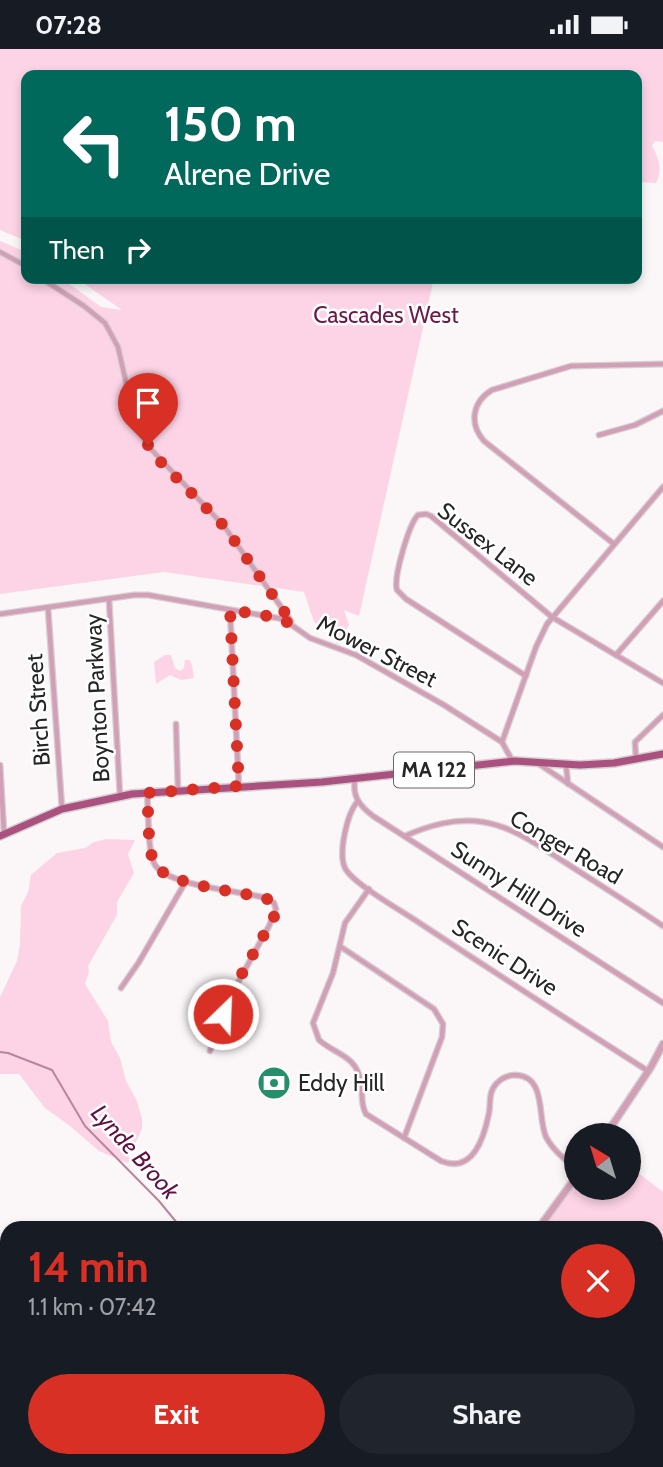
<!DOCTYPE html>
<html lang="en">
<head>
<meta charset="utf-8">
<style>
  :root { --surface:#171b24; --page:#20242c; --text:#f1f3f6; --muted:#9ea1a6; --accent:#d93025 }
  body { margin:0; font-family:Cabin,sans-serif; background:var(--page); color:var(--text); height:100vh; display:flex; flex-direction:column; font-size:26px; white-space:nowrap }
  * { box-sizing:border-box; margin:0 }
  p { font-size:23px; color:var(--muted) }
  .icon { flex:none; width:38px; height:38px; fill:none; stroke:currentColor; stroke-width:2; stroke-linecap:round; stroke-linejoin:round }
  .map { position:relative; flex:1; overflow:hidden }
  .details { position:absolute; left:0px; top:1172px; width:663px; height:247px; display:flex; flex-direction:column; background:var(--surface); border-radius:21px 21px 0 0; box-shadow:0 4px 10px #0003 }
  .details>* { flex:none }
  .banner { position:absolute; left:21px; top:21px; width:621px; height:214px; border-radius:14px; box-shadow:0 4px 10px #0003; background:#00695c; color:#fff; overflow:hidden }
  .needle { width:46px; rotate:322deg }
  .controls { position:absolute; left:564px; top:1074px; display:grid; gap:14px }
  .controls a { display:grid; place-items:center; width:77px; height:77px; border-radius:50%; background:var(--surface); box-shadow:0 4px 10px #0003; font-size:35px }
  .pin { position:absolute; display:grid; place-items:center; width:60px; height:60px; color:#fff; margin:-72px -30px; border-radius:50% 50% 50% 0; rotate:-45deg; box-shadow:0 0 7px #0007 }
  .pin .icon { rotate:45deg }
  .me { position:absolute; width:77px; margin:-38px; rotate:24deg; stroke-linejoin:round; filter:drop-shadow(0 0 5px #0008) }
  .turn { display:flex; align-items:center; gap:24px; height:147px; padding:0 28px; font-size:32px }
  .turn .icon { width:91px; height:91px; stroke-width:2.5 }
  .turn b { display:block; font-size:49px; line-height:60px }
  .then { display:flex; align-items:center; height:66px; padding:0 28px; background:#0003; gap:14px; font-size:26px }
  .round { display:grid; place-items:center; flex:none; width:74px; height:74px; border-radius:37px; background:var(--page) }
  .head { display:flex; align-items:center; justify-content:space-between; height:119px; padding:0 28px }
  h1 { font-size:42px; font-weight:700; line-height:52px; color:var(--accent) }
  .button { display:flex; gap:14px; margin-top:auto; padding:14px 28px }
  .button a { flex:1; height:80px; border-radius:42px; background:var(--accent); color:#fff; font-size:28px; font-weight:700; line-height:80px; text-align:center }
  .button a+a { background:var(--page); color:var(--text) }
  .status { display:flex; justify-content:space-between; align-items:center; height:49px; padding:0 35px; background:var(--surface); direction:ltr }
  .status svg { height:19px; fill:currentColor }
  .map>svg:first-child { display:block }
</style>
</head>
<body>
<div class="status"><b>07:28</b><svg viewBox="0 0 49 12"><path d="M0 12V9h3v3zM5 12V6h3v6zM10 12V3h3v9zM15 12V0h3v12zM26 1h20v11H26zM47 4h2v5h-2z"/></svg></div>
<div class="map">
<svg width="663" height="1418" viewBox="0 0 663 1418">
  <rect width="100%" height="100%" fill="#fbf6f8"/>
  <g fill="#fdd4e6">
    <path d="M0,0h663v93l-8,-1 -3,5c7,13 11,23 4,37l-19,-1v-107h-611v166l-26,-11z"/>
    <polygon points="0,192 26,203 26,229 61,229 101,258 122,261 76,229 434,229 359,567 344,561 349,576 339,594 337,595 330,584 314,573 304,543 164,523 0,545"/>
    <polygon points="165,606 171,606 175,619 180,622 184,619 185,611 189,611 192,616 194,629 181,631 170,626 156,635 154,613"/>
    <polygon points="106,790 135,791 128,805 134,824 117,853 117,866 88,917 89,922 85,935 108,972 111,993 120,1009 126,1032 136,1050 142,1069 142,1080 129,1107 130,1113 127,1114 99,1102 70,1077 45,1059 19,1025 0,1025 0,948 17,912 20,895 21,857 28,843 31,826 57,804 85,799 94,793"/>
    <polygon points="628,1116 663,1143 663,1303 656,1296 656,1180 542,1180 576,1135 576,1139 628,1139"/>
  </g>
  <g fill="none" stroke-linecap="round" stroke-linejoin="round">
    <g stroke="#b8859c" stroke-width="2">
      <polyline points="0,1003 8,1004 52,1021 85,1077 159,1152 182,1180"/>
      <polyline points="443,1412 451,1415 455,1412"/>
      <polyline points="473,1412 479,1418"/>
    </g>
    <defs>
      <g id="minor">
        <polyline points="0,203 26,217"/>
        <polyline points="41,229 84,257 105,274 118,298 132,360 147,396 224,477 291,572"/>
        <polyline points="599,386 635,376 663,362"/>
        <path d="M614,495l-130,-103c-15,-17 -12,-39 8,-51l79,-24 92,-2"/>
        <polyline points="109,550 120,747"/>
        <polyline points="48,559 62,760"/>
        <polyline points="230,561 239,738"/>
        <polyline points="0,565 134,546 148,546 283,570 310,589 356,606 444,656 502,693 513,713"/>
        <polyline points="616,606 663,552"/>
        <path d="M526,627l-120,-77 -9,-9c-4,-12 12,-66 21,-75l8,-1 5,2 121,101 111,66"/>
        <polyline points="176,675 178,742"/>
        <polyline points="502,693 536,598 547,575 663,438"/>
        <polyline points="636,710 635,693 663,666"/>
        <polyline points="539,715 663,798"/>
        <polyline points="0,716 4,784"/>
        <polyline points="566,716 568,735"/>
        <path d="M355,730c-3,18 5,27 18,37l290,187"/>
        <path d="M147,744c2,19 0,54 7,70 10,23 88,28 112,35l8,5 2,6 -7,17 -39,71 -20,54"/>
        <path d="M358,752c-11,12 -20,52 -13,67 7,15 57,43 73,54 76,50 153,100 230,149"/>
        <path d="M405,787c25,-11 50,-18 78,-14 32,5 59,26 86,43 31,20 63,40 94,61"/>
        <path d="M369,840l-24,34 -12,50 -20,50 6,17c17,15 37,15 42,42 2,12 -1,21 5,32l75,47c32,13 43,-23 48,-48 2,-11 -1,-21 8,-30 5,-5 12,-8 19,-8 31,2 21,42 30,62 7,13 18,22 30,31"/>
        <polyline points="341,898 434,960 443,975 442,988 404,1089"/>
        <polyline points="121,939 139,913 186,832"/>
        <polyline points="0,1199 7,1205"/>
        <polyline points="277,1412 282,1418"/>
        <polyline points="343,1412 350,1418"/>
      </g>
      <g id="tertiary">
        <polyline points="605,1087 651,1018 663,995"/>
        <polyline points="538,1180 576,1128"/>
        <polyline points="282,1418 290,1412"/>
      </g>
      <polyline id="primary" points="0,787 62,760 132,745 322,733 515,712 580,716 614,714 663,705"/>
    </defs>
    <use href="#minor" stroke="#d5d1d2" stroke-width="7"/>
    <use href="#tertiary" stroke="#d5d1d2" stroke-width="9"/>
    <use href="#primary" stroke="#d5d1d2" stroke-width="10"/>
    <use href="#minor" stroke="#d39fb6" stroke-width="4.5"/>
    <use href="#tertiary" stroke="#d39fb6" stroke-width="6"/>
    <use href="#primary" stroke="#ab517f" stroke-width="7"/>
  </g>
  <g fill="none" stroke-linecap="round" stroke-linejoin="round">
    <path stroke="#d93025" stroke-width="12" stroke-dasharray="0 21.6" d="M148,396l12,16 64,65 69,98 -25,-8 -38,-6 9,176 -92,7c2,19 0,53 7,70 10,22 89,29 112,35l9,8v9l-36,64 -16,35"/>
  </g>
  <defs>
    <symbol id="bank-disc" viewBox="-11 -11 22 22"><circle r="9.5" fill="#258e6b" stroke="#fff"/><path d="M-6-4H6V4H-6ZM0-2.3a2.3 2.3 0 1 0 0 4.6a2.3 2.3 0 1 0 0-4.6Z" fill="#fff"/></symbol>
  </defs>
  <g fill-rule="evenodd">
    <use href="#bank-disc" x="255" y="1015" width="38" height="38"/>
  </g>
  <g text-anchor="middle" stroke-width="5" stroke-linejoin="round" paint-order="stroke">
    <rect fill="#fff" stroke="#686767" stroke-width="2" x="394" y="703.5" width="80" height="35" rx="5"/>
    <g font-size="21" font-weight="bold" fill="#272626">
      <text x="434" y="728">MA 122</text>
    </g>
    <g font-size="23" fill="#6c1a48" stroke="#fff">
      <text x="386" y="274">Cascades West</text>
    </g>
    <g font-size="23" fill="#272626" stroke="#fff">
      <text transform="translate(488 495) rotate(38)" y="8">Sussex Lane</text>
      <text transform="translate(377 602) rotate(27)" y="8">Mower Street</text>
      <text transform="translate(97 649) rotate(-93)" y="8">Boynton Parkway</text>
      <text transform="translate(38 661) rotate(-94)" y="8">Birch Street</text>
      <text transform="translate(566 798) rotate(30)" y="8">Conger Road</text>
      <text transform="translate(519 840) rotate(33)" y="8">Sunny Hill Drive</text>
      <text transform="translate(505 908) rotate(33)" y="8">Scenic Drive</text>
    </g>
    <g font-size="23" fill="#272626" stroke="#fff" text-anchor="start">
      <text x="298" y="1042">Eddy Hill</text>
    </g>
    <g font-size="24" font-style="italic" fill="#621040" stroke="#fff">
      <text transform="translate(135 1103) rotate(48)" y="8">Lynde Brook</text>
    </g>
  </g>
</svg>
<div class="controls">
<a><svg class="needle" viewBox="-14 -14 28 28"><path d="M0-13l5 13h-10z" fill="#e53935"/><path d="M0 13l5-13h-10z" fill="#9ea1a6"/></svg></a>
</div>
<div class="pin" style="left:148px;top:396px;background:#d93025"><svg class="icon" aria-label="arrive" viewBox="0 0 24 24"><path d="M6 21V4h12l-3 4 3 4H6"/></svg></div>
<svg class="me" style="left:223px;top:965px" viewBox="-20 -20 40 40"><circle r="17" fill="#d93025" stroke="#fff" stroke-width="3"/><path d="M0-11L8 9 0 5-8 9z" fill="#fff"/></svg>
<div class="banner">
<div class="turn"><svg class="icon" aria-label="left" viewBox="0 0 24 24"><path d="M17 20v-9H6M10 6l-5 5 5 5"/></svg><div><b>150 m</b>Alrene Drive</div></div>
<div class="then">Then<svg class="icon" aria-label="right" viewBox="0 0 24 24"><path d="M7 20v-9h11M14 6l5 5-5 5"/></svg></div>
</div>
<section class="details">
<div class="head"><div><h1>14 min</h1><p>1.1 km · 07:42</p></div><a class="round" style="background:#d93025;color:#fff"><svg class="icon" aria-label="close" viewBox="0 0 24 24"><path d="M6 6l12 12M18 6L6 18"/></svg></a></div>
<div class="button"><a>Exit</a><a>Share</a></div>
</section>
</div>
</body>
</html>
